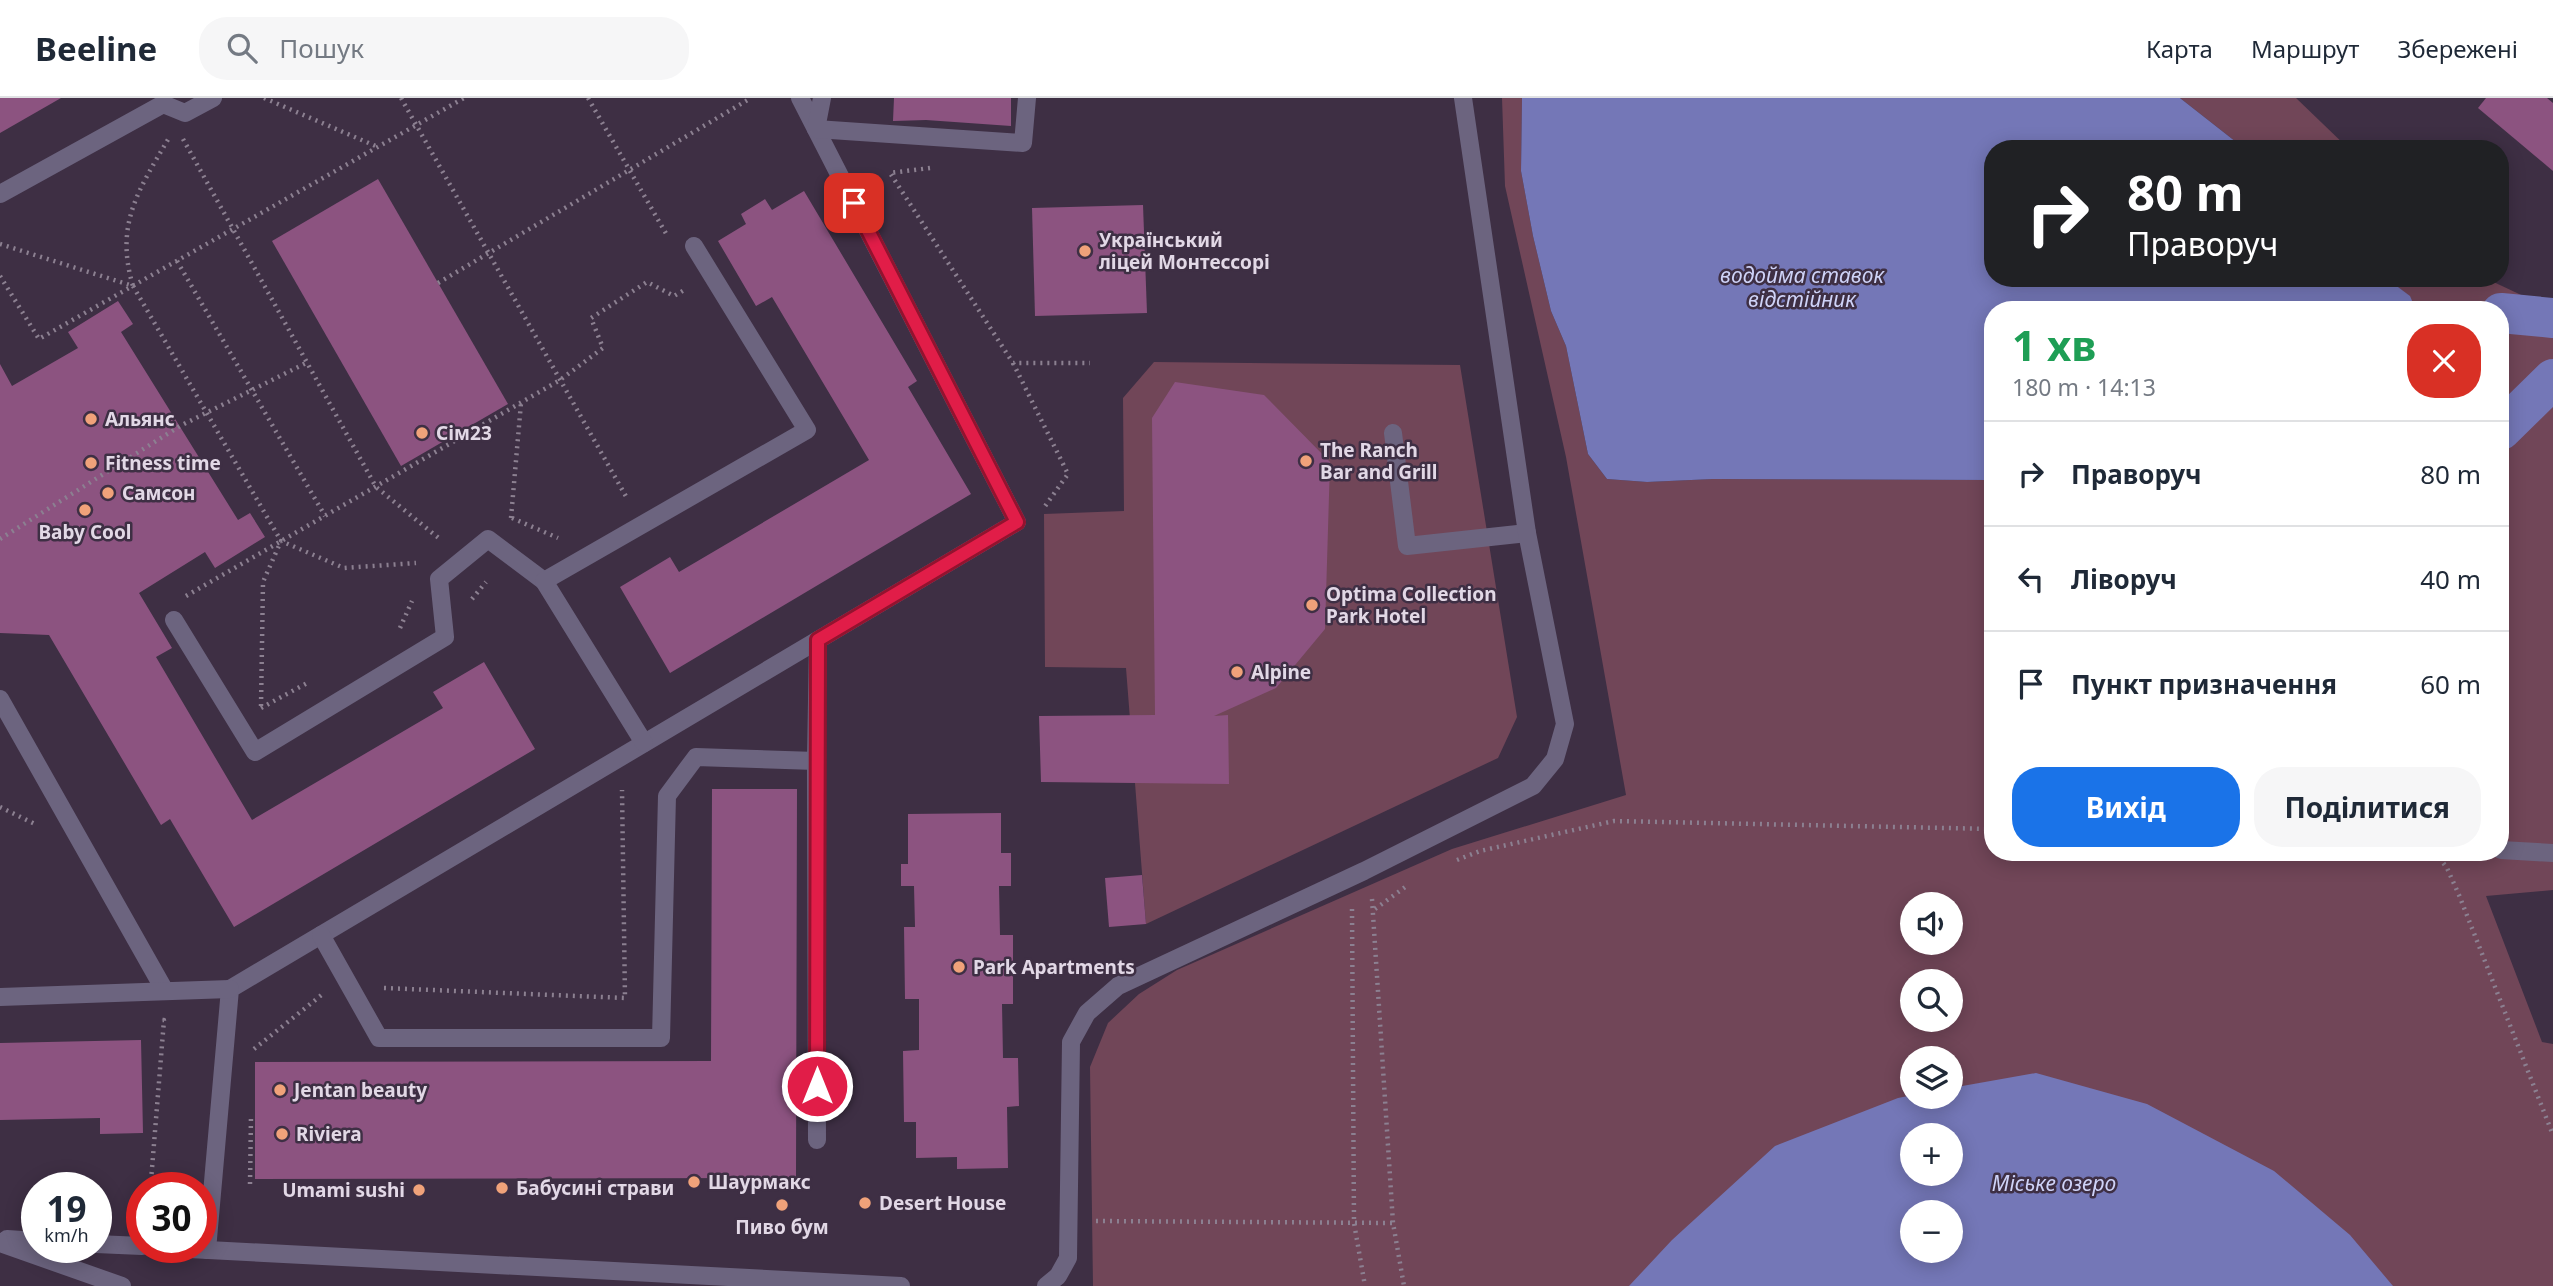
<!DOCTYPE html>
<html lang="uk">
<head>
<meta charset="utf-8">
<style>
  :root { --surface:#fff; --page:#f6f6f7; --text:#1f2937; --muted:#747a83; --line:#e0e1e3; --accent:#1a73e8 }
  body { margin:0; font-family:"Noto Sans",sans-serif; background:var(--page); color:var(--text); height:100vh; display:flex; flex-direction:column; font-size:26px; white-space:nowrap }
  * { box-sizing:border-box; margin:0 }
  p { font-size:23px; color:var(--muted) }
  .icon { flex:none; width:38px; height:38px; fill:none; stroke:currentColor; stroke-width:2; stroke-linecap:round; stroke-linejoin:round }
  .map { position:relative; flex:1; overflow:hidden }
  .drawer { position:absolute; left:1984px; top:203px; width:525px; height:560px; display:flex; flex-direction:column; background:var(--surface); border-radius:28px; box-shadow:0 4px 18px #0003 }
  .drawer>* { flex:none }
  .guide { position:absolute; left:1984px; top:42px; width:525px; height:147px; border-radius:28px; box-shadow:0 4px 18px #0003; background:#202124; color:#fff; overflow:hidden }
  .controls { position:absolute; left:1900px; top:794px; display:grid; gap:14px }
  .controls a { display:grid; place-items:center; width:63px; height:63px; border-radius:50%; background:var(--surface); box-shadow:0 4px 18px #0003; font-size:35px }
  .speed { position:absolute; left:21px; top:1074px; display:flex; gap:14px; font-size:35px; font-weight:700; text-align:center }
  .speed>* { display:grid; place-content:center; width:91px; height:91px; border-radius:50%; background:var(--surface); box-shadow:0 4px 18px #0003; line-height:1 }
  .speed small { font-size:18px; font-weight:400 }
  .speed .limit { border:10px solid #d22; background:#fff; color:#111 }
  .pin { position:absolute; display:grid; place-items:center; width:60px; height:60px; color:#fff; margin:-30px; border-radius:14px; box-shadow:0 4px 10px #0006 }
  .me { position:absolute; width:77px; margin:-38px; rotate:0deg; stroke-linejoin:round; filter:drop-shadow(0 0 5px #0008) }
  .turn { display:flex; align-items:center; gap:24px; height:147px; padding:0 28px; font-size:32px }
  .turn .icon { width:91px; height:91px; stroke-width:2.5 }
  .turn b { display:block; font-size:49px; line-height:60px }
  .round { display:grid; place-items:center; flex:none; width:74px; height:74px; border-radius:28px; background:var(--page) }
  .head { display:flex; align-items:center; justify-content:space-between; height:119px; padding:0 28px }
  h1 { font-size:42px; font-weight:700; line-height:52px; color:#1e9e55 }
  .action { display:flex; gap:14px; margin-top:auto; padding:14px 28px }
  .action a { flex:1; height:80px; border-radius:28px; background:var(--accent); color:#fff; font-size:28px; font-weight:700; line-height:80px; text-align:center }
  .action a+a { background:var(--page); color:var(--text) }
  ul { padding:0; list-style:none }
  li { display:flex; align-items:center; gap:21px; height:105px; padding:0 28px; border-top:2px solid var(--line) }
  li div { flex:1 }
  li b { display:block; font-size:26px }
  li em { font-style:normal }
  header { display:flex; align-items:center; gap:42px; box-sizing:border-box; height:98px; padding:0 35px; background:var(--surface); border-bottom:2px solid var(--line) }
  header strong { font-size:33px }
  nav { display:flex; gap:38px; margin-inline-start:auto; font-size:24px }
  .search { width:490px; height:63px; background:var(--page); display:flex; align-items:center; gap:18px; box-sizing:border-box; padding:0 24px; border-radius:28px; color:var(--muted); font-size:26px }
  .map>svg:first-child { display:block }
</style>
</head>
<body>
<header>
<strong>Beeline</strong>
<div class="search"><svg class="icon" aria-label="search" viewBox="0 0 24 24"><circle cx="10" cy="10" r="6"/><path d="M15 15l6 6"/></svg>Пошук</div>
<nav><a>Карта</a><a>Маршрут</a><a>Збережені</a></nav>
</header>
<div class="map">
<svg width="2553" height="1188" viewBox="0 0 2553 1188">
  <rect width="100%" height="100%" fill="#3e2f44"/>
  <g fill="#714658" fill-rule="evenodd">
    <path d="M1502,0h20l-1,73 12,65 18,75 15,35 22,108 19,25 40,3 66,-3 280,1v372h508v-542h-85l-7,-14 -23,-18h99l68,32v580l-67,6 56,146 11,2v242h-1460l-3,-219 18,-44 31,-29 38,-24 275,-121 174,-54 -60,-338 -61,-271zM1913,807h38v38h-38zM1913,884h38v38h-38zM1913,961h38v38h-38zM1913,1038h38v38h-38zM1913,1115h38v38h-38z"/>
    <polygon points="2180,0 2296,0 2349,51 2245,51"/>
    <polygon points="1154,264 1460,267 1517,619 1498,660 1146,826 1126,570 1045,569 1044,416 1124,413 1123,300"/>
  </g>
  <g fill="#7477b7" fill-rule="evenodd">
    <polygon points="1522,0 2180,0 2245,51 1993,51 1993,180 2386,180 2410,198 2416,212 1993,212 1993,382 1713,381 1647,384 1607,381 1588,356 1566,248 1551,213 1533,138 1521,73"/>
    <path d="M2036,975l111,31 127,67 76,64 43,51h-764l43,-46 103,-94 123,-48 15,-3 38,2v-9zM1913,1038h38v38h-38zM1913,1115h38v38h-38z"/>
  </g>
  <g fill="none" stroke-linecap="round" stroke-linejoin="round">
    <g stroke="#7477b7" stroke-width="40">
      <polyline points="2501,215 2553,220"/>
      <polyline points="2501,332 2553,281"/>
    </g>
  </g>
  <g fill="#8c5380">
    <polygon points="0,0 61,0 0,35"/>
    <polygon points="894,0 1011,0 1011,28 926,22 893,23"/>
    <polygon points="2486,0 2547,0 2553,5 2553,73 2478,10"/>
    <polygon points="378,81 508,306 401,368 272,143"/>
    <polygon points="804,93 917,283 908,289 971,396 670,575 620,489 670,459 679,474 869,362 772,199 756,208 718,143 746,126 741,116 765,101 772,112"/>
    <polygon points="1143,107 1147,215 1035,218 1032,110"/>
    <polygon points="118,203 133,226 121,234 238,422 250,415 265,439 215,470 205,454 139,495 172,550 156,559 252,722 443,610 433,594 484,564 535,651 234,829 170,721 161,727 49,537 0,535 0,266 12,288 78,250 68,234"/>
    <polygon points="1175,284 1264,297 1330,364 1325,531 1276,590 1214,618 1228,617 1229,686 1041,684 1039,618 1155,617 1152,320"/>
    <polygon points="712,691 797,691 796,1080 255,1081 255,964 711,963"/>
    <polygon points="1001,715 1001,755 1011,755 1011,788 999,788 1000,837 1013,837 1013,906 1002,906 1003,960 1018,960 1019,1008 1007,1009 1008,1070 957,1071 957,1059 916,1060 916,1024 904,1024 903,953 919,952 919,901 905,901 904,829 915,829 914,788 901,788 901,766 908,766 908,716"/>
    <polygon points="1142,777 1146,826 1109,829 1105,780"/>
    <polygon points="141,942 143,1035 100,1036 100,1020 0,1022 0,945"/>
  </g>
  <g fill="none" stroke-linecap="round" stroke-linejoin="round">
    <g stroke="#8c8091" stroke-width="4.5" stroke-dasharray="2 5" stroke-linecap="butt">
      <polyline points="264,0 378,49"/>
      <polyline points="401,0 628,402"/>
      <polyline points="588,0 668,139"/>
      <polyline points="183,41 376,389 441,442"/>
      <polyline points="930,70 890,75 1013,265 1090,265"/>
      <path d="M0,146l133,42c-19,-63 7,-98 37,-150"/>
      <polyline points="177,163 325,418"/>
      <polyline points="0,178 39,241 464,0"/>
      <polyline points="438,185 751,0"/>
      <polyline points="133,188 281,443"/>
      <polyline points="1013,265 1068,376 1043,411"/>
      <polyline points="511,420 521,305"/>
      <polyline points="512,420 558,440"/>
      <polyline points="0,441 180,328 306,265"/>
      <polyline points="186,498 560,282 603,250 591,220 647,184 674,198 686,191"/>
      <polyline points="472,501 486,484"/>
      <polyline points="400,530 412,503"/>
      <polyline points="261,608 263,484 281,443 344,470 416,465"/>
      <polyline points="261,610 309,584"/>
      <polyline points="0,709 37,727"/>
      <polyline points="2435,754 2447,770 2459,797 2553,1037"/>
      <polyline points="1457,762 1480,753 1614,723 1993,731"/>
      <polyline points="1372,801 1393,1125 1404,1188"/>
      <polyline points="1352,811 1354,1125 1365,1188"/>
      <polyline points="1375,811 1408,787"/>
      <polyline points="384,890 625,900 622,692"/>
      <polyline points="254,951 324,895"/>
      <polyline points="151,1083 164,922 162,922"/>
      <polyline points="250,1086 251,1018"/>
      <polyline points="1096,1123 1393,1125"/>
    </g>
    <g stroke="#6c647f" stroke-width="18">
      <polyline points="1393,335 1407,448 1527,435"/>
      <polyline points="2501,752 2553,755"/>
      <polyline points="7,1141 37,1143"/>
      <polyline points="0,1145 122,1188"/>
      <polyline points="96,1146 142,1148"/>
      <polyline points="170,1150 901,1188"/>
      <polyline points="207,1152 230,891 1017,424 800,0"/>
      <polyline points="1046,1188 1058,1178 1068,1160 1071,944 1087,915 1118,888 1364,773 1533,688 1555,661 1565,626 1527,435 1463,0"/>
    </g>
    <g stroke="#6c647f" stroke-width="18">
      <polyline points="822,0 816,31 1023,45 1027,0"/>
      <polyline points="0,96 163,6 185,15 213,0"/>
      <polyline points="174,522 255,654 445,539 439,481 488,441 544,483"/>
      <polyline points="0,601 165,893"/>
      <polyline points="644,645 544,483 807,332 694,148"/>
      <polyline points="816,663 817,1042"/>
      <polyline points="321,837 379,940 661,940 667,698 696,659 816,663 818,542"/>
      <polyline points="0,899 230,891"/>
    </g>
  </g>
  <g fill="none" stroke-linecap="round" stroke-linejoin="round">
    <defs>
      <polyline id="route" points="817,988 818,542 1017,424 854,105"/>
    </defs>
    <use href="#route" stroke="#92132f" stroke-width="18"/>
    <use href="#route" stroke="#e11d48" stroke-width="12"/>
  </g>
  <g fill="#f0a27a" stroke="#3e2f44" stroke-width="2.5">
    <circle cx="1085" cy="153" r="7"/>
    <circle cx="91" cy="321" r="7"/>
    <circle cx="422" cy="335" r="7"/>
    <circle cx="1306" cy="363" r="7"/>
    <circle cx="91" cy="365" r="7"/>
    <circle cx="108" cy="395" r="7"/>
    <circle cx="85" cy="412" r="7"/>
    <circle cx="1312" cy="507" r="7"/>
    <circle cx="1237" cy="574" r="7"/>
    <circle cx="959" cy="869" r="7"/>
    <circle cx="280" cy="992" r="7"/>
    <circle cx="282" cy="1036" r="7"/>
    <circle cx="694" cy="1084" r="7"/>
    <circle cx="502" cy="1090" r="7"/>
    <circle cx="419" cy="1092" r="7"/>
    <circle cx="865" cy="1105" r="7"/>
    <circle cx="782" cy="1107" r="7"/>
  </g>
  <g text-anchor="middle" stroke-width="5" stroke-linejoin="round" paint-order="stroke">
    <g font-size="19" font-weight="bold" fill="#e2d8e6" stroke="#3e2f44" text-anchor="start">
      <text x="1099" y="149">Український<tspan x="1099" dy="22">ліцей Монтессорі</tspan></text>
      <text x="105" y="328">Альянс</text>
      <text x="436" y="342">Сім23</text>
      <text x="1320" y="359">The Ranch<tspan x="1320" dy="22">Bar and Grill</tspan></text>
      <text x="105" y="372">Fitness time</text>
      <text x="122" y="402">Самсон</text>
      <text x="85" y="441" text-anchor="middle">Baby Cool</text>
      <text x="1326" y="503">Optima Collection<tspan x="1326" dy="22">Park Hotel</tspan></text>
      <text x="1251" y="581">Alpine</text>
      <text x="973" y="876">Park Apartments</text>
      <text x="294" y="999">Jentan beauty</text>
      <text x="296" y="1043">Riviera</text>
      <text x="708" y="1091">Шаурмакс</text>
      <text x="516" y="1097">Бабусині страви</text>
      <text x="405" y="1099" text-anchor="end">Umami sushi</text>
      <text x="879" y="1112">Desert House</text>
      <text x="782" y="1136" text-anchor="middle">Пиво бум</text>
    </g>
    <g font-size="21" font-style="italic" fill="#cfd3f8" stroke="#3e2f44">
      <text x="1802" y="185">водойма ставок<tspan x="1802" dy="24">відстійник</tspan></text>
      <text x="2054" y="1093">Міське озеро</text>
    </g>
  </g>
</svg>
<div class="controls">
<a><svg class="icon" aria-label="sound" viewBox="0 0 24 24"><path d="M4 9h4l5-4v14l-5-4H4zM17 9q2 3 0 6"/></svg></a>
<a><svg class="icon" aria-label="search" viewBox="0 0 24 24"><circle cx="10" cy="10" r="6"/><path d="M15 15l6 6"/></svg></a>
<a><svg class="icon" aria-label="layers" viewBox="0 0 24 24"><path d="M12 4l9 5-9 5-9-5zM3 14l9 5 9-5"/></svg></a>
<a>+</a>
<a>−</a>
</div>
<div class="speed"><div>19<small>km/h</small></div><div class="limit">30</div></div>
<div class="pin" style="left:854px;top:105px;background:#d93025"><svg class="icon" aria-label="arrive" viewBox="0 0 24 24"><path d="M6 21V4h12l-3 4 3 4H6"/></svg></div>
<svg class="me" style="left:817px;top:988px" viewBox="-20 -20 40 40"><circle r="17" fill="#e11d48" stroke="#fff" stroke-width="3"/><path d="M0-11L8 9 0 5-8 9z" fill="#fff"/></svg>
<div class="guide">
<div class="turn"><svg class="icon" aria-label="right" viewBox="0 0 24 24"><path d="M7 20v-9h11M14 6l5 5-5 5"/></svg><div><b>80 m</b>Праворуч</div></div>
</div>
<section class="drawer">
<div class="head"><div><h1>1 хв</h1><p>180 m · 14:13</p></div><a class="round" style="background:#d93025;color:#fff"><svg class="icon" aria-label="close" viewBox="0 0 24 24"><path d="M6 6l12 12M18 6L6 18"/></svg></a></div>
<ul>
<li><svg class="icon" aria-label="right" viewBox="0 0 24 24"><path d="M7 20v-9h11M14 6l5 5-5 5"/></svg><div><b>Праворуч</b></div><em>80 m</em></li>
<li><svg class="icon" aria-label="left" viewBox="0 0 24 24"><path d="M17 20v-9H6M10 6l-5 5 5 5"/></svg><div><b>Ліворуч</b></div><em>40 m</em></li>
<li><svg class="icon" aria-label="arrive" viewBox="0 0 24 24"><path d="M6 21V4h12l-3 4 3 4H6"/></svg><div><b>Пункт призначення</b></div><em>60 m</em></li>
</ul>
<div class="action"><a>Вихід</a><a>Поділитися</a></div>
</section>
</div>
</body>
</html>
